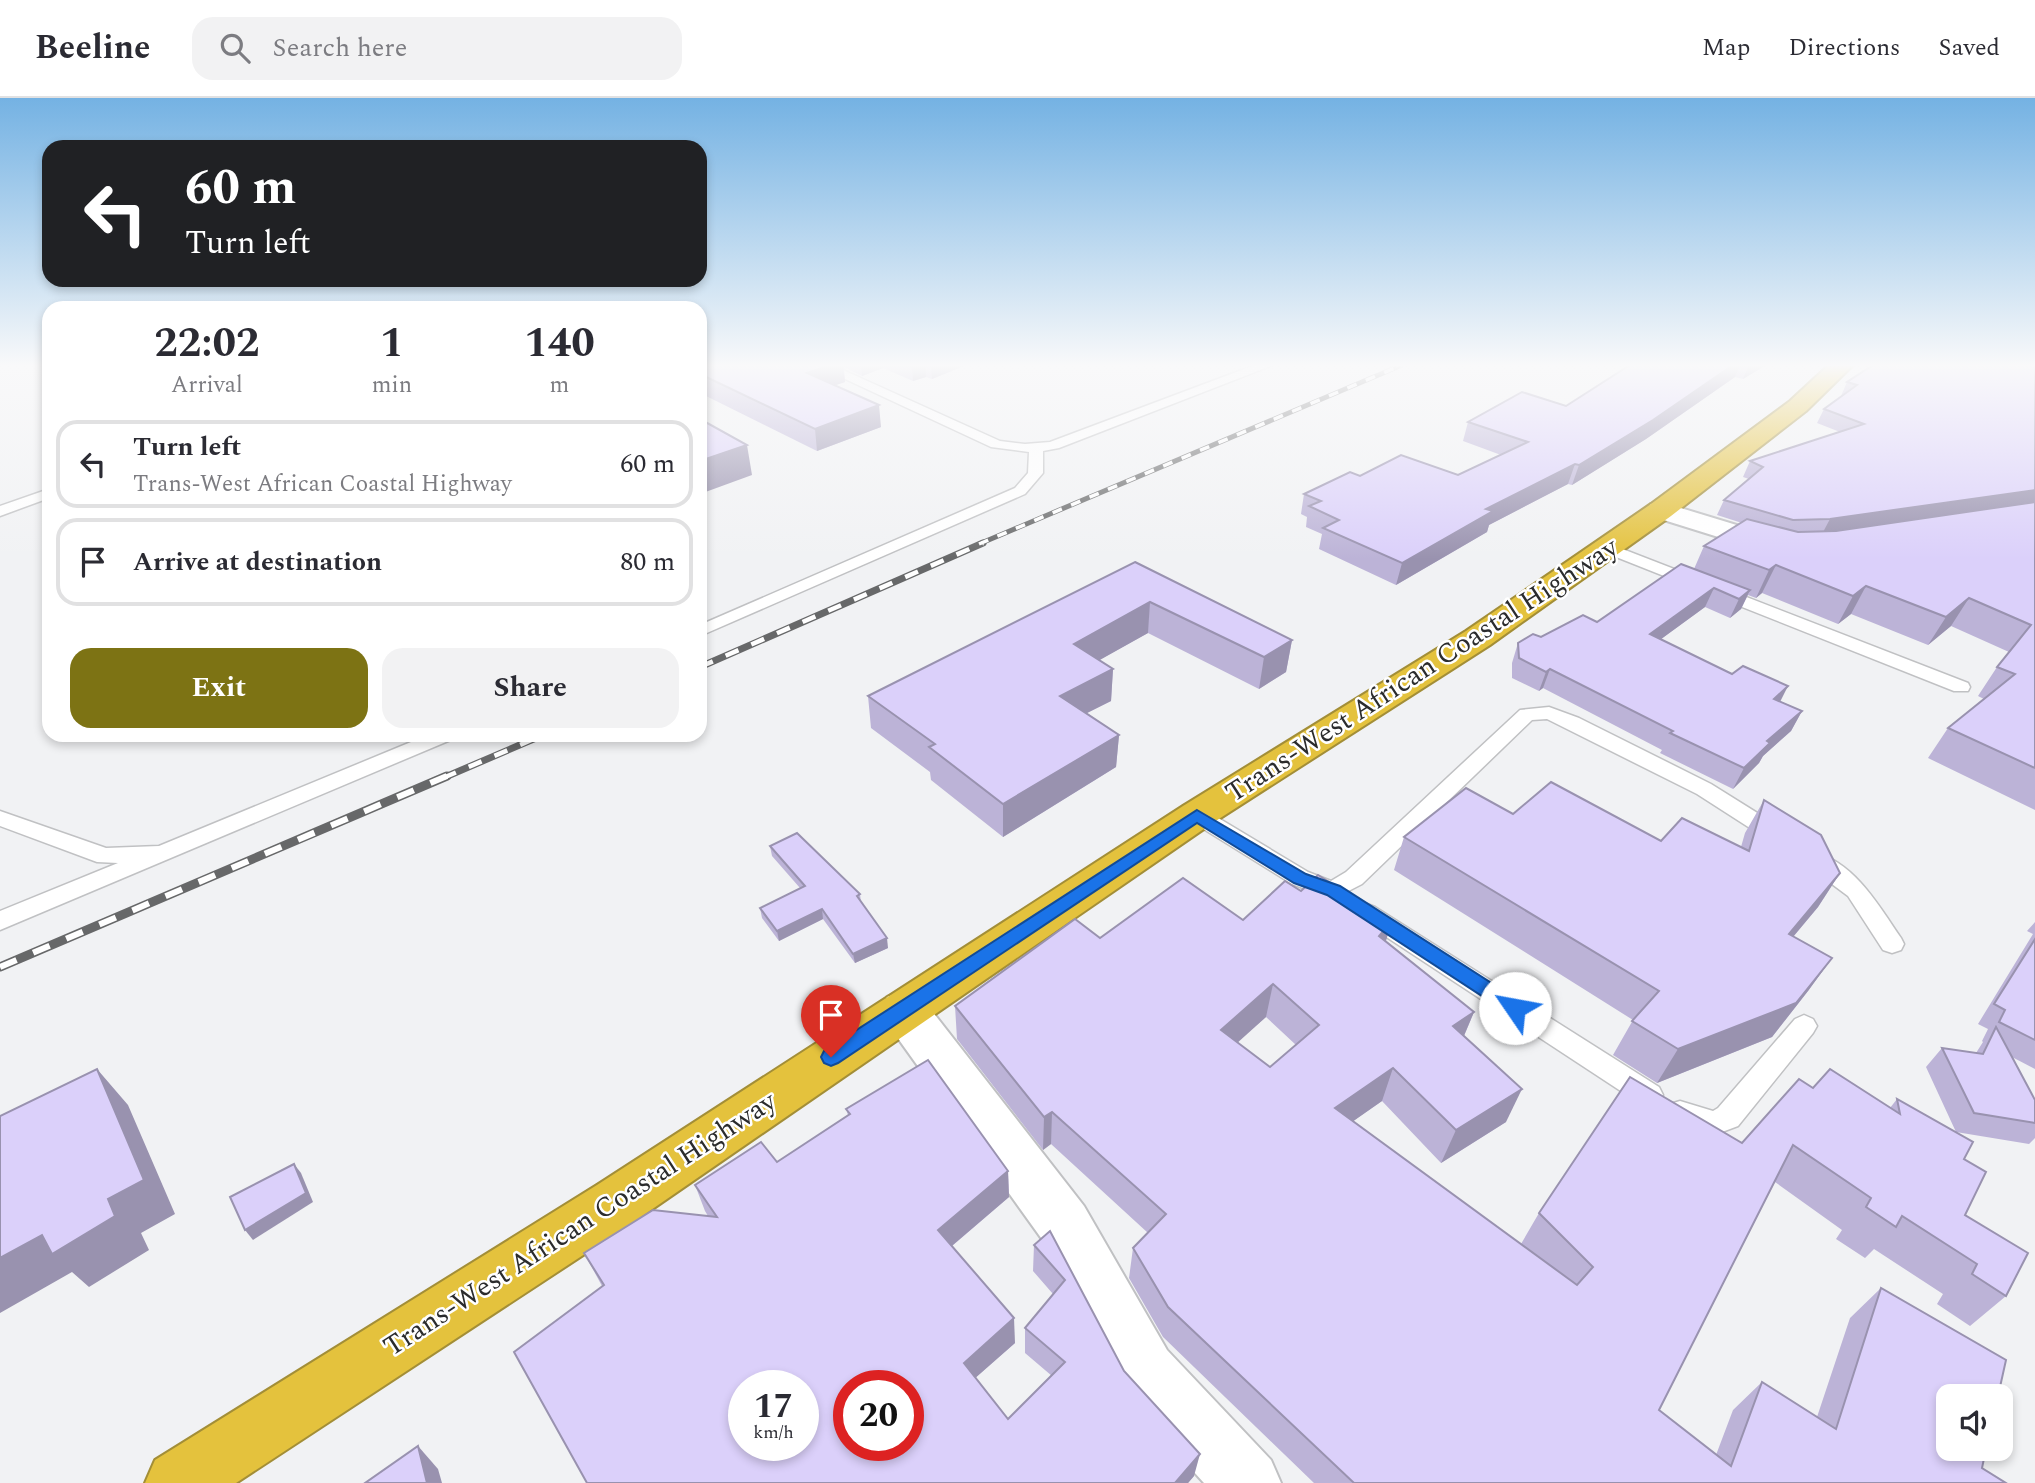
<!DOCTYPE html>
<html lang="en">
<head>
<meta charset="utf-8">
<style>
  :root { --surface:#fff; --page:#f2f2f3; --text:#2b2b33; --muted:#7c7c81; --line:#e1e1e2; --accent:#7d7314 }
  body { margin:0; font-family:Spectral,serif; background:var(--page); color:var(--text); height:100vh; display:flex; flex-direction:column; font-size:26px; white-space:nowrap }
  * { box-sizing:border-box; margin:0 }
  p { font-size:23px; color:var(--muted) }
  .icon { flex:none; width:38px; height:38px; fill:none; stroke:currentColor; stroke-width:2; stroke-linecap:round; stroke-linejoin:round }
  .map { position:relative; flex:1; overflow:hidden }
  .side { position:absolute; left:42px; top:203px; width:665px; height:441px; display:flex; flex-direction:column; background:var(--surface); border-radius:21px; box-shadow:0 4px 10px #0003 }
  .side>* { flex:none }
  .guide { position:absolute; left:42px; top:42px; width:665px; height:147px; border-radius:21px; box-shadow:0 4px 10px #0003; background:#202124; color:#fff; overflow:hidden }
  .buttons { position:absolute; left:1936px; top:1286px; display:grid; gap:14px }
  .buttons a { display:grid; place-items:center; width:77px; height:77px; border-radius:14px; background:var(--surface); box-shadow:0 4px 10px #0003; font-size:35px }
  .speed { position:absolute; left:728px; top:1272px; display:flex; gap:14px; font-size:35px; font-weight:700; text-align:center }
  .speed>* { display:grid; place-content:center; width:91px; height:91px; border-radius:50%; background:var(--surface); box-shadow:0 4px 10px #0003; line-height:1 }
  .speed small { font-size:18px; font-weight:400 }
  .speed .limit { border:10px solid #d22; background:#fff; color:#111 }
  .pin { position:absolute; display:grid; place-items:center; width:60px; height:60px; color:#fff; margin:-72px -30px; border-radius:50% 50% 50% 0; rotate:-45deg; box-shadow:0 0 7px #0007 }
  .pin .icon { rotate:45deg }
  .me { position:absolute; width:77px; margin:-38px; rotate:303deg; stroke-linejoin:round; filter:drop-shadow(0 0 5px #0008) }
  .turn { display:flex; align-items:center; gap:24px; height:147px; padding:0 28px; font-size:32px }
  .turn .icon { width:91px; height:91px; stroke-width:2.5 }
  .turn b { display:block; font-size:49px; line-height:60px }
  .eta { display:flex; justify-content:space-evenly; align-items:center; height:119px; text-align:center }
  .eta b { font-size:42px; font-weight:700; line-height:49px }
  .action { display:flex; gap:14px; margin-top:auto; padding:14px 28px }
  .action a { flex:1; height:80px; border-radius:21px; background:var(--accent); color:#fff; font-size:28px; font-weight:700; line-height:80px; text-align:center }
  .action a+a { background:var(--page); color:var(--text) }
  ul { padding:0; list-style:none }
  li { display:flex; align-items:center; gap:21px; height:88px; margin:0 14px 10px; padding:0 14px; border:4px solid var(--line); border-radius:21px }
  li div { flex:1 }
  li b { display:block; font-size:26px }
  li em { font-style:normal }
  header { display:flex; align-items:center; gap:42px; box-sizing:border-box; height:98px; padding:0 35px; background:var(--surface); border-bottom:2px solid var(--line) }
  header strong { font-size:33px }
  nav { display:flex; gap:38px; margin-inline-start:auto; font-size:24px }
  .search { width:490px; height:63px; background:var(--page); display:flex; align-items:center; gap:18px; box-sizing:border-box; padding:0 24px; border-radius:21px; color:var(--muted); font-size:26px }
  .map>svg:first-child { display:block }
</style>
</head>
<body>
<header>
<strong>Beeline</strong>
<div class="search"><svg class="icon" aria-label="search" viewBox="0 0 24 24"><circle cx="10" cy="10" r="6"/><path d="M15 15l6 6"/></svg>Search here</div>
<nav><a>Map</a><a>Directions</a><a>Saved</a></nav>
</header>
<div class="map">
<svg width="2035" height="1385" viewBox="0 0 2035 1385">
  <rect width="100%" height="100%" fill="#f1f2f4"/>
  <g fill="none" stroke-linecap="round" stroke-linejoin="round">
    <defs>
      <g id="lane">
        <polygon points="815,267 832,267 1000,343 1025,346 1050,344 1255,267 1273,267 1059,350 1043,353 1043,375 1025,396 700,538 700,527 1015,390 1028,375 1029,354 991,349"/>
        <polygon points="49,391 49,400 0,418 0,408"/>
        <polygon points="1607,445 1968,585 1970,589 1968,593 1954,593 1601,453 1599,450 1601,447"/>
        <polygon points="1549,609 1579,620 1711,686 1783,731 1786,736 1783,741 1775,744 1767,741 1697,696 1547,621 1532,622 1362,786 1333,801 1292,786 1189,722 1186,717 1189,712 1197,710 1205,712 1308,774 1331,783 1346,774 1520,612"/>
        <polygon points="428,637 456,637 453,641 0,832 0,813 118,765 97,764 0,728 0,713 106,750 159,748"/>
        <path d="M1817,755c39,12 62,53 84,85l3,6 -3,6 -9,3 -9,-3 -35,-54 -39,-29 -3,-6 3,-6z"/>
        <polygon points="1367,806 1375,809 1659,989 1663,997 1659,1005 1649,1009 1639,1005 1359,821 1355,815 1359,809"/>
        <polygon points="1804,917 1813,921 1817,928 1813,935 1738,1028 1714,1037 1670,1024 1666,1015 1670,1006 1680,1003 1713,1013 1718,1010 1795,921"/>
      </g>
      <g id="street">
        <polygon points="1661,404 1786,442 1791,448 1786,454 1776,457 1651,418 1647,412 1651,406"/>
        <polygon points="904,893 921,899 1084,1108 1167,1252 1271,1362 1281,1385 1204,1385 1123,1296 1044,1144 887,925 881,912 887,899"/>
      </g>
      <polygon id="highway" points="1829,267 1853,267 1806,313 1671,418 1490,547 1211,726 635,1123 236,1385 145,1385 155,1362 597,1087 1183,708 1466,533 1651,406 1790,303"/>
    </defs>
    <use href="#lane" stroke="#c0c1c3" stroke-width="3"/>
    <use href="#street" stroke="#c0c1c3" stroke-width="4"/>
    <use href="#highway" stroke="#a38e37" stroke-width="4"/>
    <use href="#lane" fill="#fff" fill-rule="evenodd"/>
    <use href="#street" fill="#fff" fill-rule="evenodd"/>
    <use href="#highway" fill="#e4c23d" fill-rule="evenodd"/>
    <defs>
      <polyline id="rail-far2" points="979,446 1402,267"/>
      <g id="rail-far1">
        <polyline points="700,569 983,445"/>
        <polyline points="443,680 543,637"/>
      </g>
      <polyline id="rail" points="0,869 447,678"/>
    </defs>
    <use href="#rail-far2" stroke="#676869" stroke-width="5"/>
    <use href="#rail-far1" stroke="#676869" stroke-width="7"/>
    <use href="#rail" stroke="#676869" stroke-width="9"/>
    <use href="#rail-far2" stroke="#fff" stroke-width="3.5" stroke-dasharray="10" stroke-linecap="butt"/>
    <use href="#rail-far1" stroke="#fff" stroke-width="4.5" stroke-dasharray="14" stroke-linecap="butt"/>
    <use href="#rail" stroke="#fff" stroke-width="6" stroke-dasharray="18" stroke-linecap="butt"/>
  </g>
  <g fill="#bcb3d7" fill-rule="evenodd">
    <polygon points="700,267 966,267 932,281 926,279 913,283 883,270 862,278 844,269 845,284 835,287 881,329 817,353 700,295"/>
    <polygon points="1630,267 1766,267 1743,281 1735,279 1646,341 1572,387 1568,386 1489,427 1487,434 1396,487 1319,451 1322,436 1306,429 1307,419 1301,416 1304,396 1360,378 1458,377 1501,357 1463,343 1468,324 1566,308"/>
    <polygon points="2035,267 2035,712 1928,660 1948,630 1984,601 1978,598 1997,569 2009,554 1951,528 1928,547 1851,516 1838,526 1762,495 1756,500 1748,497 1741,511 1730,520 1705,509 1661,541 1780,603 1802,613 1791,633 1763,658 1759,665 1733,691 1660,655 1662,652 1543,590 1539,593 1512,580 1512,565 1518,545 1597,524 1694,471 1704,448 1742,425 1717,417 1724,402 1749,381 1743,379 1750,363 1840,334 1817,325 1824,311 1841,298 1847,284"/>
    <polygon points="1135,464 1292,542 1286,574 1259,591 1148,535 1099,562 1113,571 1111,603 1087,615 1119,637 1116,669 1003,739 931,682 930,674 871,630 868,598"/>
    <polygon points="1764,702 1840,775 1818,809 1793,839 1832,860 1808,893 1772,939 1657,985 1613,957 1633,922 1394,772 1404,739 1513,716 1661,743 1741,749 1745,735"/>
    <polygon points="770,748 860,796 861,805 888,850 855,865 823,821 779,843 762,820 760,810 800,790 772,758"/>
    <path d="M1243,822l143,21 88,71 -10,24 42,86 -65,41 -59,-62 -29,20 168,123 18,-31 203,-70 71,-55 77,20 7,-9 67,60 1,56 41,81 -36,30 -33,-22 6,-10 -69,-45 -9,9 -29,-19 6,-9 -67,-48 -116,228 57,45 17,-45 29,-28 55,35 33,-99 31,-30 101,180 24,15h-692l-151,-146 -34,-59 4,-30 15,-15 -97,-89 -8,6 -86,-111 -2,-33 145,-68zM1266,919l30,28 -26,22 -33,-25z"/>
    <polygon points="2035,824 2035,971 2012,959 2035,1002 2035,1040 2029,1046 1956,1034 1926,969 1942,950 1976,955 1983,944 1982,943 1988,931 1978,926 2033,836 2027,833"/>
    <polygon points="846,1011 1008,1073 1009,1099 952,1148 1015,1245 975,1280 1008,1321 1052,1278 1025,1255 1025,1230 1053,1196 1033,1173 1034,1147 1050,1133 1124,1273 1194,1378 1188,1385 587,1385 602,1188 584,1155 708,1118 705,1113 695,1087 777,1064 848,1017"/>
  </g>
  <g fill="#9992af">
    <polygon points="831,267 843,267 845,284 810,296 807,275"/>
    <polygon points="861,267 883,267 883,270 862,278"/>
    <polygon points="912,267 926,267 926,279 913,283"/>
    <polygon points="931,267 966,267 932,281"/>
    <polygon points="1733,267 1740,267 1735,279 1646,341 1572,387 1579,367"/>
    <polygon points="1749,267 1766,267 1743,281"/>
    <polygon points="879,307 881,329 817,353 815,331"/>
    <polygon points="747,347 752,377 700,396 700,363"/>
    <polygon points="1575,366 1568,386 1489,427 1487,434 1396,487 1402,465 1486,411"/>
    <polygon points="2035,392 2035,406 1822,436 1830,421"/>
    <polygon points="1776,467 1762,495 1756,500 1769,472"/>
    <polygon points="1866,488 1851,516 1838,526 1853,498"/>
    <polygon points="1714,490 1705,509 1642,555 1650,536"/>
    <polygon points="1750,492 1741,511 1730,520 1739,501"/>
    <polygon points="1969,500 1951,528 1928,547 1946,519"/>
    <polygon points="1150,504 1148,535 1073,577 1074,546"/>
    <polygon points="1292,542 1286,574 1259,591 1264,559"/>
    <polygon points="1113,571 1111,603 1059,629 1060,598"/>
    <polygon points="1550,571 1543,590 1539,593 1546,574"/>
    <polygon points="1788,588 1778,608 1774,601"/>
    <polygon points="1802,613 1791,633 1763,658 1759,665 1733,691 1744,670 1767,643"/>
    <polygon points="1119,637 1116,669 1003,739 1003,706"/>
    <polygon points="1840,775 1818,809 1767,870 1789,836"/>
    <polygon points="822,811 823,821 779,843 777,833"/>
    <polygon points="1392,823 1382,856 1379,838"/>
    <polygon points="887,840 888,850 855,865 853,856"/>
    <polygon points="1832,860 1808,893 1772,939 1657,985 1678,951"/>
    <polygon points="1273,886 1266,919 1215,965 1221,932"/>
    <polygon points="1474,914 1460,947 1453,928"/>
    <polygon points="1393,970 1382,1003 1325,1043 1335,1010"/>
    <polygon points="97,971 128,1007 175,1116 141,1135 149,1152 89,1189 72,1174 0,1215 0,1160"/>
    <polygon points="1522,991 1506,1024 1441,1065 1456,1032"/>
    <polygon points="1052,1014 1051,1046 1043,1052 1044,1019"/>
    <polygon points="294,1066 301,1075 313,1104 253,1142 245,1132"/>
    <polygon points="1008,1073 1009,1099 940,1158 938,1132"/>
    <polygon points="1014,1220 1015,1245 965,1289 964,1265"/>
    <polygon points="418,1348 438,1371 442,1385 427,1385"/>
    <polygon points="1200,1356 1194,1378 1188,1385 1175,1385"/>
  </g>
  <g fill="#dbd0fa" stroke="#9992af" stroke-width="2" fill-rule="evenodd">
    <polygon points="700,267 831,267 807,275 879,307 815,331 700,276"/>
    <polygon points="1630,267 1733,267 1653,322 1579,367 1575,366 1486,411 1493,413 1402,465 1323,430 1339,422 1309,408 1321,403 1304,396 1350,374 1360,378 1401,357 1458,377 1528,344 1468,324 1522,294 1566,308"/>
    <polygon points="1873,267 2035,267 2035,392 1830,421 1793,422 1724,402 1763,369 1750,363 1864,326 1824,311 1857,287 1847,284"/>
    <polygon points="700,321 747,347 700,363"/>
    <polygon points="2035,404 2035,670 1948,630 2015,576 1997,569 2031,527 1969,500 1946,519 1866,488 1853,498 1776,467 1769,472 1704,448 1747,421 1798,434 1836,433"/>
    <polygon points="1135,464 1292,542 1264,559 1150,504 1074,546 1113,571 1060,598 1119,637 1003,706 929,649 935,646 868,598"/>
    <polygon points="1681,466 1750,492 1739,501 1714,490 1650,536 1732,576 1743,568 1788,588 1774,601 1802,613 1767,643 1770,645 1744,670 1670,635 1673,633 1550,571 1546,574 1519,560 1518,545 1533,536 1541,539 1583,517 1597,524"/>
    <polygon points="1551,684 1661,743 1682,720 1749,753 1764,702 1821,737 1840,775 1789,836 1832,860 1796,905 1678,951 1632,923 1659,893 1404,739 1466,690 1513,716"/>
    <polygon points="797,735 860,796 857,798 887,840 853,856 822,811 777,833 760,810 805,788 770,748"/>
    <path d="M1318,777l74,46 -13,15 95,76 -21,14 69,63 -66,41 -63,-62 -58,40 242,177 16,-18 -54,-54 91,-136 112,66 57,-64 14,9 17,-19 70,45 -3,-15 76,43 -9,17 22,13 -21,43 63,38 -22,43 -34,-22 5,-10 -75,-48 -6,11 -30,-20 5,-9 -78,-53 -134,265 72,56 31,-84 74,47 45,-141 125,72 -8,36h-50v53h38l-4,19 24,15h-652l-186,-176 -35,-59 33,-34 -114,-102 -8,5 -89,-111 120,-87 25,19 83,-60 60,42 42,-39 16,10zM1273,886l46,41 -49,42 -49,-37z"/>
    <polygon points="2035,841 2035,942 1999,924 2005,912 1994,906"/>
    <polygon points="1996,929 2035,1002 2035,1025 1974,1015 1942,950 1983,956"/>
    <path d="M928,962l80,111 -70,59 76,88 -50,45 44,56 57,-57 -40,-34 40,-48 -31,-35 16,-14 74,140 76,83 -25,29h-588l-73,-131 90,-67 -20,-32 69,-43 64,7 -22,-32 66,-43 16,20 73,-48 -4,-5zM744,1288h59v60h-59zM849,1288h59v60h-59z"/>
    <polygon points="97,971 144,1082 108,1101 115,1118 52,1156 42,1137 0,1160 0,1018"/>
    <polygon points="294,1066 306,1095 245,1132 230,1099"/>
    <polygon points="418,1348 427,1385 365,1385"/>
  </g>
  <linearGradient id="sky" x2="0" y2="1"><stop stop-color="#74b2e3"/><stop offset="0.58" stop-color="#f9f9fa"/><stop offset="1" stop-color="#f9f9fa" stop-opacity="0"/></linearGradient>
  <rect width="2035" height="461" fill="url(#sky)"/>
  <polygon fill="#1a73e8" stroke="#114b97" stroke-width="2" points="1197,712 1306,776 1340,788 1521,904 1524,910 1521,915 1515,918 1508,915 1327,797 1294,785 1197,725 838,965 831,968 824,965 821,959 824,953"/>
  <g text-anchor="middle" stroke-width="5" stroke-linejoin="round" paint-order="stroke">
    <g font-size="28" fill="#2b2c2d" stroke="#fff">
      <text transform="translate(1421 571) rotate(-33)" y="10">Trans-West African Coastal Highway</text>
      <text transform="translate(579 1125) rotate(-33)" y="10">Trans-West African Coastal Highway</text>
    </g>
  </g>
</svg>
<div class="buttons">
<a><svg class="icon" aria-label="sound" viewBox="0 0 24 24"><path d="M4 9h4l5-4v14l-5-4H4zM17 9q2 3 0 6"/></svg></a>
</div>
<div class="speed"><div>17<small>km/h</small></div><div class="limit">20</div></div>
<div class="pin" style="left:831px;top:959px;background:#d93025"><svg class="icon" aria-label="arrive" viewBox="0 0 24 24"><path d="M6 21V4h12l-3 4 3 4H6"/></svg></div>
<svg class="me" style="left:1515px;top:910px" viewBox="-20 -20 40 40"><circle r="19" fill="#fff"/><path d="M0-13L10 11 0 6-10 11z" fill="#1a73e8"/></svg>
<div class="guide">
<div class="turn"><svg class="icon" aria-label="left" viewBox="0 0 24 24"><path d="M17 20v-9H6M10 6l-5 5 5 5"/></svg><div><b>60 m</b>Turn left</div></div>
</div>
<section class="side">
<div class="eta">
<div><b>22:02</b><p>Arrival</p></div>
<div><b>1</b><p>min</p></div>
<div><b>140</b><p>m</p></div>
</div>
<ul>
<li><svg class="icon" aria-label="left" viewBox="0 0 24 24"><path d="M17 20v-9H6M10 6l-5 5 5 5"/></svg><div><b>Turn left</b><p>Trans-West African Coastal Highway</p></div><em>60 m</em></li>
<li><svg class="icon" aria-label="arrive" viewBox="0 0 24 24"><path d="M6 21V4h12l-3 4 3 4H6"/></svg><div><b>Arrive at destination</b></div><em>80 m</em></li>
</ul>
<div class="action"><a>Exit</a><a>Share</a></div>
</section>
</div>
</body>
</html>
